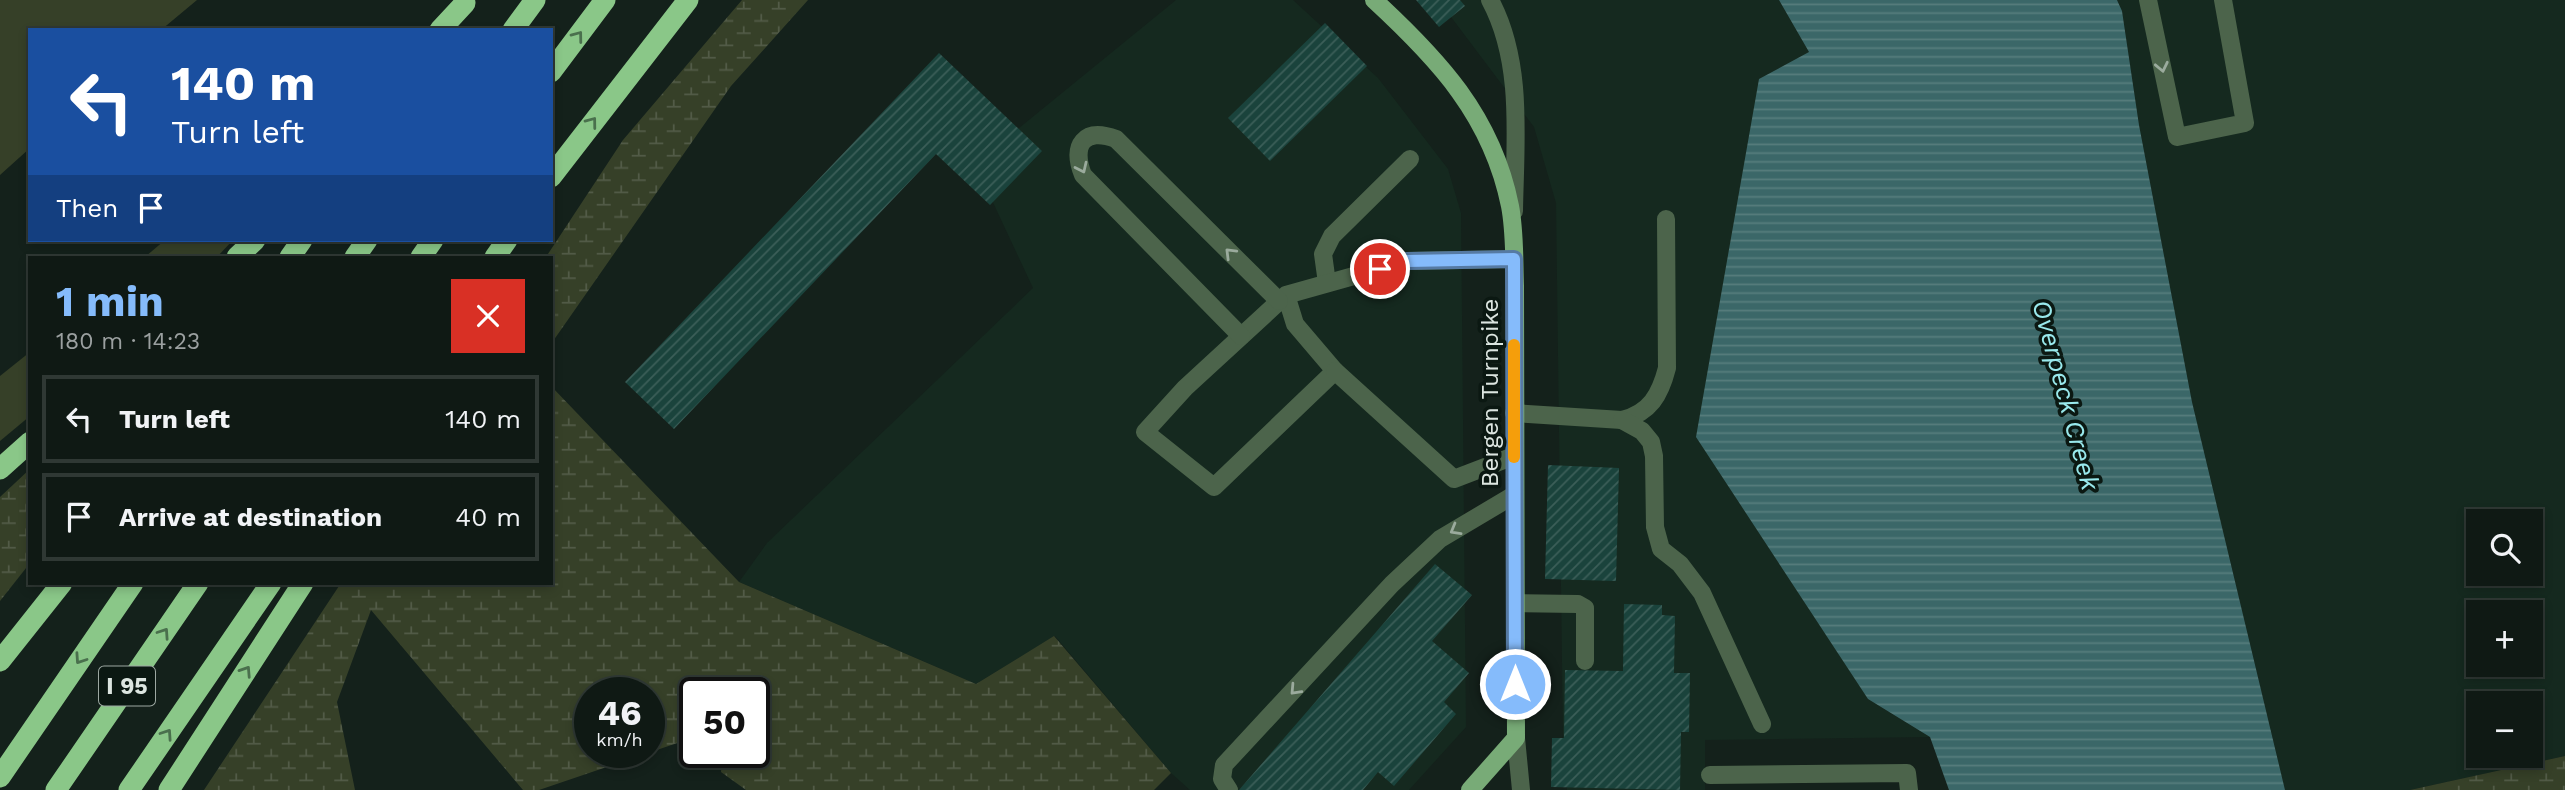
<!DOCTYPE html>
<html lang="en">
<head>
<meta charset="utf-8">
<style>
  :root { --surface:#0f1914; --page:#1d2622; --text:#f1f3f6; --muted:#9ba0a0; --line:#2f3834; --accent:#85bbfb }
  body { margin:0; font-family:"Work Sans",sans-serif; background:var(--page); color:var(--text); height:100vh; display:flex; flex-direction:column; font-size:26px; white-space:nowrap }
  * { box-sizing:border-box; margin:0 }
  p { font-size:23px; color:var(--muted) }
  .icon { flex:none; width:38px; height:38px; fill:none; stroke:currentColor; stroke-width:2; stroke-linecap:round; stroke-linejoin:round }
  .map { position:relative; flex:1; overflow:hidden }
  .side { position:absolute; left:28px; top:256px; width:525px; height:329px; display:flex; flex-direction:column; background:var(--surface); border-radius:0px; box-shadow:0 4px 10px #0003,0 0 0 2px var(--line) }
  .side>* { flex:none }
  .guide { position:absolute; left:28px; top:28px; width:525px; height:214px; border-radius:0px; box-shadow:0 4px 10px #0003,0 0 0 2px var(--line); background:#1a4fa0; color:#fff; overflow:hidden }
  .tools { position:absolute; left:2466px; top:509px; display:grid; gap:14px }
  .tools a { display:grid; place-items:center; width:77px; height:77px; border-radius:0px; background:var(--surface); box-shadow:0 4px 10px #0003,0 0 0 2px var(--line); font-size:35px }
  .speed { position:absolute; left:574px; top:677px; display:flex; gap:14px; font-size:35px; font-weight:700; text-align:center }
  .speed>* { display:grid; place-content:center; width:91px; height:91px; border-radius:50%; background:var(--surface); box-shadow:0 4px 10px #0003,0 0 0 2px var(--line); line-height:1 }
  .speed small { font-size:18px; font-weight:400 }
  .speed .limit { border:4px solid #111; border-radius:10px; background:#fff; color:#111 }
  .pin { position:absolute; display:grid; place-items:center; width:60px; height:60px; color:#fff; margin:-30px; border:4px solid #fff; border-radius:50%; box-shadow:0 2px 7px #0007 }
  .me { position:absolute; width:77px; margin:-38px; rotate:0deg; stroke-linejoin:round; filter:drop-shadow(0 0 5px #0008) }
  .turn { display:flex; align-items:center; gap:24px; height:147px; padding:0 28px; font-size:32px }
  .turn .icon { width:91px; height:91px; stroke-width:2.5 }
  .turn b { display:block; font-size:49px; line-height:60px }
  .then { display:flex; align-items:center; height:66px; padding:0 28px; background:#0003; gap:14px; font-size:26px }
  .round { display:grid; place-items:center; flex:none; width:74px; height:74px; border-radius:0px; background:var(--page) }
  .headline { display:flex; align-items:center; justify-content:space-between; height:119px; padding:0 28px }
  h1 { font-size:42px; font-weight:700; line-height:52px; color:var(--accent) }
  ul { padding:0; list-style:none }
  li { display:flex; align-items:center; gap:21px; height:88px; margin:0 14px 10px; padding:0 14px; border:4px solid var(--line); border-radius:0px }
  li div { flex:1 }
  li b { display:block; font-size:26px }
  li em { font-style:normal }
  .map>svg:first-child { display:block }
</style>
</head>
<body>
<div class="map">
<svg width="2565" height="790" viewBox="0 0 2565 790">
  <defs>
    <pattern id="wetland-marsh" width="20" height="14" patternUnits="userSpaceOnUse" patternTransform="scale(1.75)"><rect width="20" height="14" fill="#364028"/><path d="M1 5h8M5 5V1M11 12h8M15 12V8" fill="none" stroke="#525b47"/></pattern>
    <pattern id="water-rules" width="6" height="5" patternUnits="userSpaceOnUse" patternTransform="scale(1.75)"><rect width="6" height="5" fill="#3b6768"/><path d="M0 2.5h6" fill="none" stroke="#577d7d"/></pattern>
    <pattern id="building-hatch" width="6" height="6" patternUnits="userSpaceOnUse" patternTransform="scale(1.75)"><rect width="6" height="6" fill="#1a433c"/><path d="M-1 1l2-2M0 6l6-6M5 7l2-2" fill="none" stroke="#3b5e58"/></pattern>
  </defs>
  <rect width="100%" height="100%" fill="#14211b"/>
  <g fill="#15291f" fill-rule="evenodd">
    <polygon points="1176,0 1293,0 1378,78 1448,169 1461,213 1466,727 1409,790 1190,790 1171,773 1055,636 976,684 739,582 767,543 1033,288 975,164"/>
    <polygon points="1434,0 1779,0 1809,52 1868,699 1930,737 1705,740 1705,790 1567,790 1563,739 1556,203 1534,127 1448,13"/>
    <path d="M2117,0h448v756l-155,34h-125l-93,-388 -53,-277 -17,-114zM2478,522h52v52h-52zM2478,612h52v53h-52zM2478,704h52v52h-52z"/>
  </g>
  <g fill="#364028">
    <polygon points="0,0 197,0 161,30 30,30 30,148 0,175"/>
    <polygon points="165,240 233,240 217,257 145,257"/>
    <polygon points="30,352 30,416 0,441 0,376"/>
  </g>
  <g fill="url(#wetland-marsh)" fill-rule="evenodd">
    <polygon points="742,0 808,0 731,86 551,344 551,257 546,257 623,140"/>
    <path d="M551,386l188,196 237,102 78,-48 117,137 -17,17h-408l-25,-18 2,-19 31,-1v-59h-59v44l-156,53h-16l-152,-180 -34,92 18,88h-151l137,-207h210zM590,693h59v59h-59z"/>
    <polygon points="30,469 30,563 0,601 0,497"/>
    <polygon points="2565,756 2565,790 2410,790"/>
  </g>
  <polygon fill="url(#water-rules)" points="1779,0 2117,0 2122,11 2139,125 2192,402 2285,790 1949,790 1930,737 1868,699 1696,437 1759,79 1809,52"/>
  <g fill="url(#building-hatch)">
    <polygon points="1416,0 1460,0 1465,6 1439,27"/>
    <polygon points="1325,23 1367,66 1270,161 1228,118"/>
    <polygon points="939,53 1042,151 990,205 936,154 674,429 625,382"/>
    <polygon points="1548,465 1619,468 1616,581 1545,579"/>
    <polygon points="1435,564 1472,595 1432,641 1469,673 1444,702 1456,714 1394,786 1378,772 1363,790 1239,790"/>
    <polygon points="1624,604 1662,605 1662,615 1675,616 1674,673 1690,673 1689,732 1681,732 1680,790 1551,787 1552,738 1564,738 1565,670 1623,671"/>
  </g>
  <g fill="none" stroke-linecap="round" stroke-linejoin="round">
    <g stroke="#4c644b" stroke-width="18">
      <path d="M1490,0c34,63 25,142 24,211"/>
      <polyline points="2148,0 2177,137 2245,123 2223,0"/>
      <polyline points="1327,283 1323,254 1332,236 1410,159"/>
      <polyline points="1286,295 1295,324 1335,371 1214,487 1145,432 1185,388 1286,295 1407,261 1514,259"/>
      <path d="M1241,336l-158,-161c-12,-30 1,-48 33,-36l163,162"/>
      <polyline points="1335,371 1454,479 1514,456"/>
      <path d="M1514,413l108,7c28,-7 38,-25 45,-52l-1,-149"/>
      <polyline points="1622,420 1642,431 1651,442 1654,456 1655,527 1661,549 1680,564 1702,593 1762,724"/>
      <polyline points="1515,603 1578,604 1585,608 1585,661"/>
      <polyline points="1516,738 1521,790"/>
      <polyline points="1710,775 1907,773 1909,790"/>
      <polyline points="1229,790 1222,779 1224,765 1392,584 1440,539 1514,495"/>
    </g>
    <path stroke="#78ab77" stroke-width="18" d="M1374,0c64,59 118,116 136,206 5,26 4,53 5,80l1,452 -46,52"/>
    <g stroke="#8ac788" stroke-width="21">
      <polyline points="440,30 465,3"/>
      <polyline points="513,30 535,0"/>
      <polyline points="551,72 605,0"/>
      <polyline points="551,177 688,0"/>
      <polyline points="237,257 255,240"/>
      <polyline points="290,257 302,240"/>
      <polyline points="355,257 367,240"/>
      <polyline points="421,257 433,240"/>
      <polyline points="495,257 507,240"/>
      <polyline points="0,469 30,442"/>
      <polyline points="0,661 62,583"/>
      <polyline points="0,777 133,583"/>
      <polyline points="56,790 198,583"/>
      <polyline points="129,790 271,583"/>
      <polyline points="169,790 303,583"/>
    </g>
  </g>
  <defs><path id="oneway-chevron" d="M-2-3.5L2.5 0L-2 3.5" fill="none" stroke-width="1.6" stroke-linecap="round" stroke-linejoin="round" transform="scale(1.75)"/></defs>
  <g stroke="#4a704d">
    <use href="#oneway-chevron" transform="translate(578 36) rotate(-53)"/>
    <use href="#oneway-chevron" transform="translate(592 122) rotate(-53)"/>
    <use href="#oneway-chevron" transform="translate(164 633) rotate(-56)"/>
    <use href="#oneway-chevron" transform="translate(80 659) rotate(124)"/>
    <use href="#oneway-chevron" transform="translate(246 671) rotate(-57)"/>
    <use href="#oneway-chevron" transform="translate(167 734) rotate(-56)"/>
  </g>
  <g stroke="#9bab9d">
    <use href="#oneway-chevron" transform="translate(2162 67) rotate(78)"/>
    <use href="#oneway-chevron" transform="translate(1082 168) rotate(65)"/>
    <use href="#oneway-chevron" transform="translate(1230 253) rotate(-135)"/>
    <use href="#oneway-chevron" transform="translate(1455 530) rotate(150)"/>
    <use href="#oneway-chevron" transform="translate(1295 690) rotate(133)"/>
  </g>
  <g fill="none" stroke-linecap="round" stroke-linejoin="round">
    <defs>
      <polyline id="route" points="1380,269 1407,261 1514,259 1515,684"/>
    </defs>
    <use href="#route" stroke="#567aa3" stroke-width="18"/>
    <use href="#route" stroke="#85bbfb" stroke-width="12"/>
    <polyline stroke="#f59e0b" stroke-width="12" points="1514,457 1514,345"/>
  </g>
  <g text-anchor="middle" stroke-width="7" stroke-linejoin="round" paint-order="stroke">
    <rect fill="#0b1812" stroke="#9da8a2" stroke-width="2" x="99" y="666.5" width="56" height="39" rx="5"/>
    <g font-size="23" font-weight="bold" fill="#dce5e0">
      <text x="127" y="694">I 95</text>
    </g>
    <g font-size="24" fill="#dce5e0" stroke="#0b1812">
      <text transform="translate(1490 393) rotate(-90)" y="8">Bergen Turnpike</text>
    </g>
    <g font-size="26" font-style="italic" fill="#99e9ec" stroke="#0b1812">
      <text transform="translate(2066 395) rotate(75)" y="9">Overpeck Creek</text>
    </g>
  </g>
</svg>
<div class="tools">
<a><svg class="icon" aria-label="search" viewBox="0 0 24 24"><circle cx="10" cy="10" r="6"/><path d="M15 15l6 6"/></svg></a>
<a>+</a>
<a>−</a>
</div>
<div class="speed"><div>46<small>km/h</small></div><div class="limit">50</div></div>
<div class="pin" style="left:1380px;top:269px;background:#d93025"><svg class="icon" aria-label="arrive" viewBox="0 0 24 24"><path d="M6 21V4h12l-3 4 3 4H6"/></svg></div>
<svg class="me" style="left:1515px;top:684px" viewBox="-20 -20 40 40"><circle r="17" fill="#85bbfb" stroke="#fff" stroke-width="3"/><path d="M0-11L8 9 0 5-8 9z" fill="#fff"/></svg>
<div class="guide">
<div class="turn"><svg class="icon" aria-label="left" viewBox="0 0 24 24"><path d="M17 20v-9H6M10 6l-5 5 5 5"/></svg><div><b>140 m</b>Turn left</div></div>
<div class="then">Then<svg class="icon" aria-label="arrive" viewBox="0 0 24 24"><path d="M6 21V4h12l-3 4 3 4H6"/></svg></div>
</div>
<section class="side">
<div class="headline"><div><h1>1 min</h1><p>180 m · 14:23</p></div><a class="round" style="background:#d93025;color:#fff"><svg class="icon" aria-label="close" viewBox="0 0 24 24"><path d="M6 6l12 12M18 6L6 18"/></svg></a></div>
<ul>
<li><svg class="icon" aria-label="left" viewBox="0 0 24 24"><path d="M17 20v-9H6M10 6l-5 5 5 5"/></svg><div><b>Turn left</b></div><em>140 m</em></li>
<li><svg class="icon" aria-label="arrive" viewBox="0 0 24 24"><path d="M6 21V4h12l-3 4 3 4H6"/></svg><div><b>Arrive at destination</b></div><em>40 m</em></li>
</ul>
</section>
</div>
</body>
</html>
